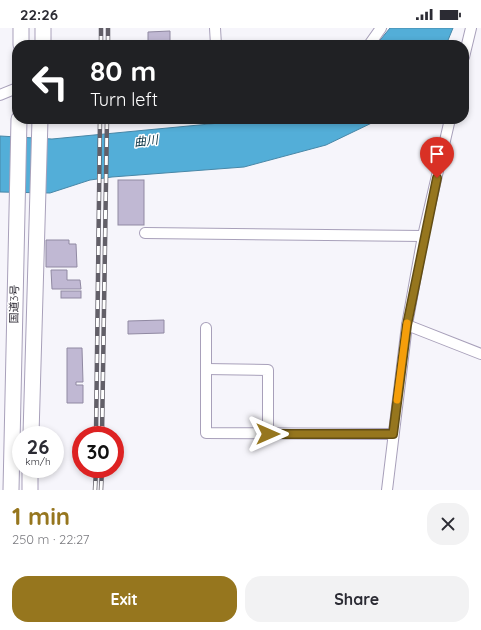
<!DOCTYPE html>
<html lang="en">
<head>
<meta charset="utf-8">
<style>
  :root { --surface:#fff; --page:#f2f2f3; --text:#2b2b33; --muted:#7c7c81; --accent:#96761e }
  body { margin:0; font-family:Quicksand,"Noto Sans JP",sans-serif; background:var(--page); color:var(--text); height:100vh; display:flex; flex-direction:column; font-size:15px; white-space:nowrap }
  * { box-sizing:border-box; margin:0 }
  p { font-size:13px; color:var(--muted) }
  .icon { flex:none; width:22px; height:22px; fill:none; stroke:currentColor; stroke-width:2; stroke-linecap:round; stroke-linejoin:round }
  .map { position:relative; height:462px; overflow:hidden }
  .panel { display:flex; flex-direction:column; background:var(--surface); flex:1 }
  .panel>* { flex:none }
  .hud { position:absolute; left:12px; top:12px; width:457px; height:84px; border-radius:16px; box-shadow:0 2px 6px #0003; background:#202124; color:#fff; overflow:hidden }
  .speed { position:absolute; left:12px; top:398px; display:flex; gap:8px; font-size:20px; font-weight:700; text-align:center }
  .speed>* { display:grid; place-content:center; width:52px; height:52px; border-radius:50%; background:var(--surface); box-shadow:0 2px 6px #0003; line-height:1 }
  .speed small { font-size:10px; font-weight:400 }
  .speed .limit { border:6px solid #d22; background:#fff; color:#111 }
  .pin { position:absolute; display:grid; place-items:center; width:34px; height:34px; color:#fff; margin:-41px -17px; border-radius:50% 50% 50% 0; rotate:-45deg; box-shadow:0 0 4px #0007 }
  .pin .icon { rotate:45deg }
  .me { position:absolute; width:44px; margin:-22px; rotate:90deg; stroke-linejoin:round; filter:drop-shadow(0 0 3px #0008) }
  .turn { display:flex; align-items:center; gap:14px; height:84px; padding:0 12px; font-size:18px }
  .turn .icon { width:52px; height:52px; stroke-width:2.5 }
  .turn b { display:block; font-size:28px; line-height:34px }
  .round { display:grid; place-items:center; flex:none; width:42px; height:42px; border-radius:16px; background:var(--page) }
  .headline { display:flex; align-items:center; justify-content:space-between; height:68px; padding:0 12px }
  h1 { font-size:24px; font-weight:700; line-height:30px; color:var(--accent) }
  .action { display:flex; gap:8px; margin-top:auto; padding:8px 12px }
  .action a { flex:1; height:46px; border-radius:16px; background:var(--accent); color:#fff; font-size:16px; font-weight:700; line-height:46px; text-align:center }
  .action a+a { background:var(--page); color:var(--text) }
  .status { display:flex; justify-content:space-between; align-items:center; height:28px; padding:0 20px; background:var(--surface); direction:ltr }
  .status svg { height:11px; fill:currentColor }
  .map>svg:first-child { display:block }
</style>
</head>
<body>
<div class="status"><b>22:26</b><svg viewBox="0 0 49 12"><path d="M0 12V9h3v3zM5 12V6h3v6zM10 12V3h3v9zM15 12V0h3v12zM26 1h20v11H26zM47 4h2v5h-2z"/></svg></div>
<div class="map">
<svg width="481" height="462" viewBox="0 0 481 462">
  <rect width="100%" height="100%" fill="#f6f5fb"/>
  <g fill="#53aed8" stroke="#4887a7">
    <polygon points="390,0 453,0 446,17 376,17"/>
    <polygon points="241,91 380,91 326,117 244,139 112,149 90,152 50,165 0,164 0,108 52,111 220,95"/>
  </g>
  <g fill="#c0b8d3" stroke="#9089a2">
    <polygon points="170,3 170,13 148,13 148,4"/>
    <rect x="118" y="152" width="26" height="45"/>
    <polygon points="46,212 69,212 69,216 76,216 77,239 46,239"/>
    <polygon points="51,242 67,242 67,252 80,252 81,261 52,261"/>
    <rect x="61" y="263" width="20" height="7"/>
    <polygon points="164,292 164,305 128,306 128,293"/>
    <polygon points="67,320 82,320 83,354 76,354 76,357 83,357 83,375 67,375"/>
  </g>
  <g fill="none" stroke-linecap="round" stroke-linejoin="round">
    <defs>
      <g id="minor">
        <polyline points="215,0 216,17"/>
        <polyline points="369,17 381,0"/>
        <polyline points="464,29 471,0"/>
        <polyline points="0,67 17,60"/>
        <polyline points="145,205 423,208"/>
        <polyline points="407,297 481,326"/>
        <polyline points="206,300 206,405 393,406"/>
        <polyline points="206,341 268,342 268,405"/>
        <polyline points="387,462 407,297 423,208 450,91"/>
      </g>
      <g id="highway">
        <polyline points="43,0 43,17"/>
        <polyline points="21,17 21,0"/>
        <polyline points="31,407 40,91"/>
        <polyline points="11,462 19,91"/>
        <polyline points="30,462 30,441"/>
      </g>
    </defs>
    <use href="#minor" stroke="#a8a0ba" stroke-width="12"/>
    <use href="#highway" stroke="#a8a0ba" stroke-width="17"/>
    <use href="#minor" stroke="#fff" stroke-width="10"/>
    <use href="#highway" stroke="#fff" stroke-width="15"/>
    <defs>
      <g id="rail">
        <polyline points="101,17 101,0"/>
        <polyline points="108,17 108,0"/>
        <polyline points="96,407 100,91"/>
        <polyline points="102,407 107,91"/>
        <polyline points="95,462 96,441"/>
        <polyline points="101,462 102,441"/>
      </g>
    </defs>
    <use href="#rail" stroke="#625f68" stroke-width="4.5"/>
    <use href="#rail" stroke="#fff" stroke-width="3" stroke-dasharray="9" stroke-linecap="butt"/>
  </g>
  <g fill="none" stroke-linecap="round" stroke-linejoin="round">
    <defs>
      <polyline id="route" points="268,406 393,406 407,297 437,150"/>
    </defs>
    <use href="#route" stroke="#624d14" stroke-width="10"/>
    <use href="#route" stroke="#96761e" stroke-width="7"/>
    <polyline stroke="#f59e0b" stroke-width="7" points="397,372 407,295"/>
  </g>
  <g text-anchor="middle" stroke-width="3" stroke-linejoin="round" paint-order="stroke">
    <g font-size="11" fill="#2e2b35" stroke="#fff">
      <text transform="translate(14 276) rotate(-89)" y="4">国道3号</text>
    </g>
    <g font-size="12" font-style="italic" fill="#0a3445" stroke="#fff">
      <text transform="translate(146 113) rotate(-7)" y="4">曲川</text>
    </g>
  </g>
</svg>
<div class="speed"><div>26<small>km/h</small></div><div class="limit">30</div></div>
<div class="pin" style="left:437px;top:150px;background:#d93025"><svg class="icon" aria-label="arrive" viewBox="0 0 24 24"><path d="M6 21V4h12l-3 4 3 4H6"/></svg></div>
<svg class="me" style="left:268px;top:406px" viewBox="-20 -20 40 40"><path d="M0-17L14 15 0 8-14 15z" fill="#96761e" stroke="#fff" stroke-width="4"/></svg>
<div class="hud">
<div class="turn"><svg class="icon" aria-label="left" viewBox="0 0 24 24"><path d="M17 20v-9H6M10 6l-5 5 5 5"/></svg><div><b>80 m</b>Turn left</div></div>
</div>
</div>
<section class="panel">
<div class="headline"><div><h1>1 min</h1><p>250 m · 22:27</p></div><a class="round"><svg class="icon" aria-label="close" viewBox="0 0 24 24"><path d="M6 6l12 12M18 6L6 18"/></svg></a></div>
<div class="action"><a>Exit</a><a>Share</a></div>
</section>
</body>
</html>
